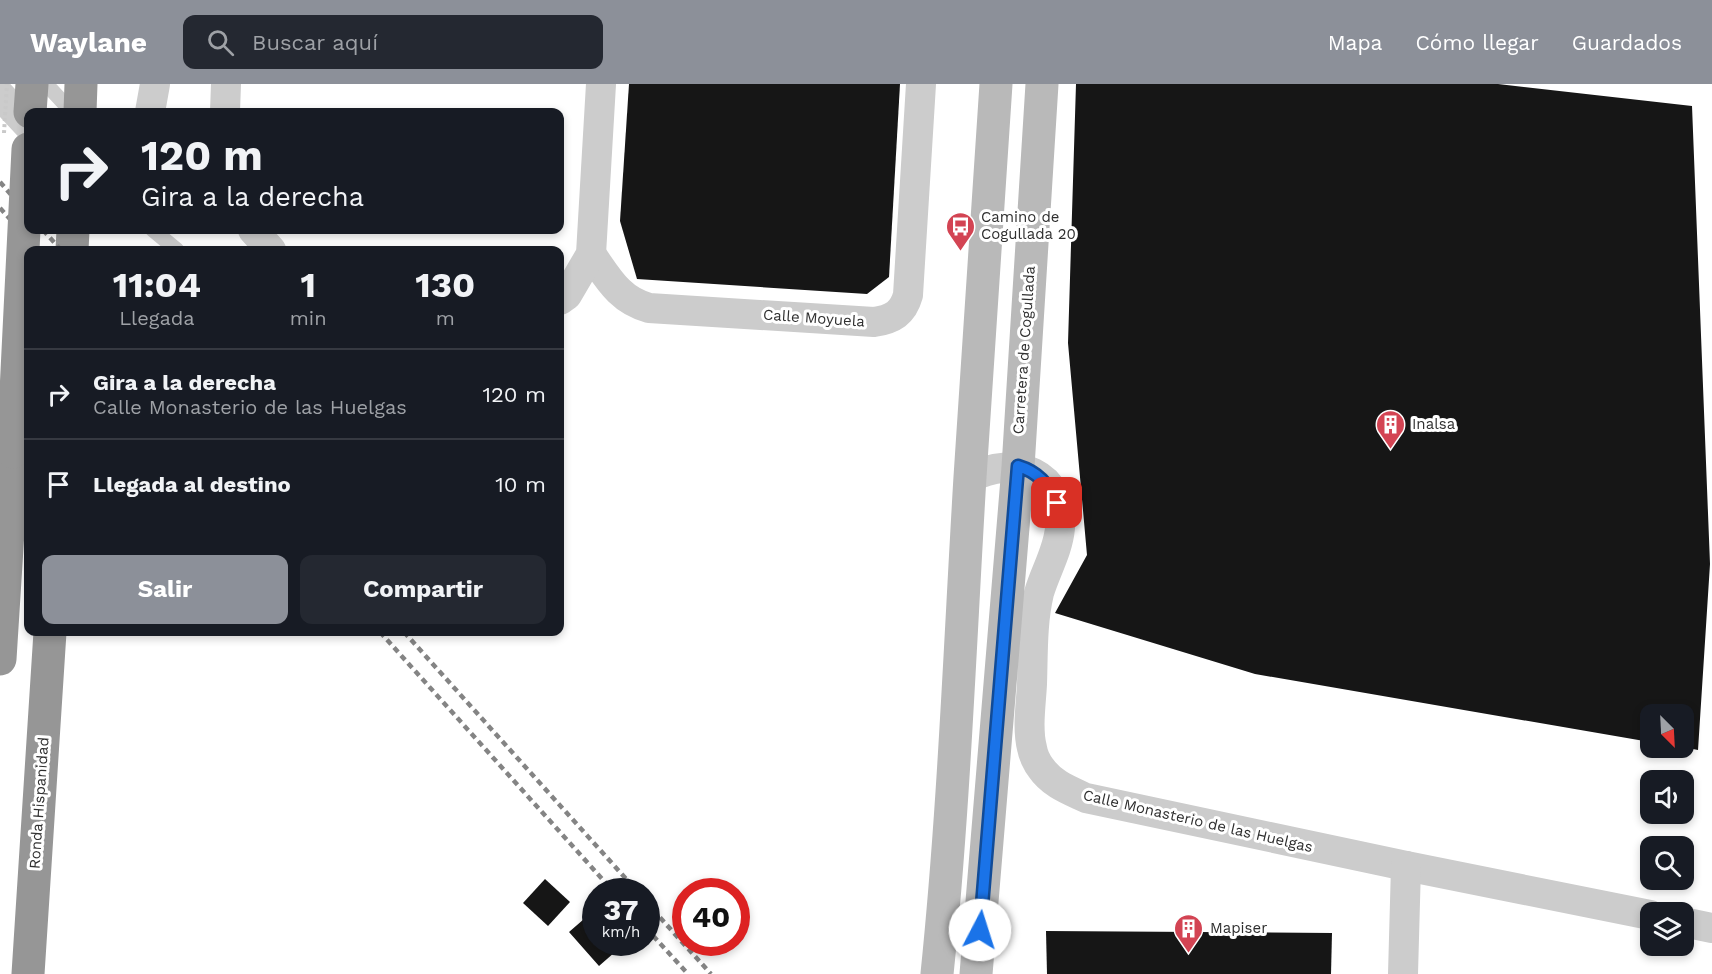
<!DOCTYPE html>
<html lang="es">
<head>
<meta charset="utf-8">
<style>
  :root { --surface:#171b24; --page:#242831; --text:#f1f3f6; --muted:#9ea1a6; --line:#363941; --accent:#8c9099 }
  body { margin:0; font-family:"Work Sans",sans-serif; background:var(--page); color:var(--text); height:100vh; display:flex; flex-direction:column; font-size:22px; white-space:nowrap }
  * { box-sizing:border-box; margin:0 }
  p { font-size:20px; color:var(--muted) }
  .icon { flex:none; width:33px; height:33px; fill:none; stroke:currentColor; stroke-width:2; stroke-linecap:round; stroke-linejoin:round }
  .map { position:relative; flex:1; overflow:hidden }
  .details { position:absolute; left:24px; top:162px; width:540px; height:390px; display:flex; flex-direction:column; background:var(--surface); border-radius:12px; box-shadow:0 3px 9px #0003 }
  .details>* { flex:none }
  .banner { position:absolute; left:24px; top:24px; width:540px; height:126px; border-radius:12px; box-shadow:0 3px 9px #0003; background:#171b24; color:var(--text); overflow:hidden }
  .needle { width:39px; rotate:156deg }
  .buttons { position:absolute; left:1640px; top:620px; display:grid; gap:12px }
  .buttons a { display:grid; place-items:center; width:54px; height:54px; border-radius:12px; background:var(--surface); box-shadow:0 3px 9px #0003; font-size:30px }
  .speed { position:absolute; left:582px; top:794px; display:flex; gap:12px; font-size:30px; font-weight:700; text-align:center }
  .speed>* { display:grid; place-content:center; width:78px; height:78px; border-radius:50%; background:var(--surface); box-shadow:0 3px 9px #0003; line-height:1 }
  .speed small { font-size:15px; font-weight:400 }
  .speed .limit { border:9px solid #d22; background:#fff; color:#111 }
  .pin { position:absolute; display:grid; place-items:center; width:51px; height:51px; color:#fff; margin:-26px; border-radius:12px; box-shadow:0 3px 9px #0006 }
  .me { position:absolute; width:66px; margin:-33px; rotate:5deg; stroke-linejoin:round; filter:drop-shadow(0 0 4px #0008) }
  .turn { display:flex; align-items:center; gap:21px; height:126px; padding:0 18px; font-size:27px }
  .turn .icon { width:78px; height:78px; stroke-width:2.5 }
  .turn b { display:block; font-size:42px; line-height:51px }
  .eta { display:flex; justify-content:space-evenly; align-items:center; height:102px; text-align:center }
  .eta b { font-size:36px; font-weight:700; line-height:42px }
  .button { display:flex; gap:12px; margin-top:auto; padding:12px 18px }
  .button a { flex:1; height:69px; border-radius:12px; background:var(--accent); color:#fff; font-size:24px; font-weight:700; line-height:69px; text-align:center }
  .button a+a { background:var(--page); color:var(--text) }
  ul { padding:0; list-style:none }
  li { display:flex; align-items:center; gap:18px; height:90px; padding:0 18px; border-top:2px solid var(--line) }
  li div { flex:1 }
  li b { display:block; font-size:22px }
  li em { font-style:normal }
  header { display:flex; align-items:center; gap:36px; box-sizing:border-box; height:84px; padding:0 30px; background:var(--accent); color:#fff }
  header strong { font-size:28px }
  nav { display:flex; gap:33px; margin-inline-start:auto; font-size:21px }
  .search { width:420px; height:54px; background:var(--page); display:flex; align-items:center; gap:15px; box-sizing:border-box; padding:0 21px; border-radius:12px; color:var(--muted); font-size:22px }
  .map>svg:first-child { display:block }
</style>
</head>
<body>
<header>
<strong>Waylane</strong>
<div class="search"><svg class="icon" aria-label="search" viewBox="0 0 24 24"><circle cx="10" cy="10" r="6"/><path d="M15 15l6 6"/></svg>Buscar aquí</div>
<nav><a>Mapa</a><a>Cómo llegar</a><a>Guardados</a></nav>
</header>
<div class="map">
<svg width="1712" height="890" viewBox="0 0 1712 890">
  <rect width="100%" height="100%" fill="#fff"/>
  <g fill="#161616">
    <polygon points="629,0 900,0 889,193 867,210 637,195 620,137"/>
    <polygon points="1076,0 1498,0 1692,22 1710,480 1698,666 1683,663 1683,630 1650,630 1650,658 1255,590 1055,529 1087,471 1068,259"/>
    <polygon points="545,795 570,818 548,842 523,819"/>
    <polygon points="584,835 596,847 596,858 605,858 615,868 599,882 569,848"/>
    <polygon points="1046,847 1332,849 1331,890 1047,890"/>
  </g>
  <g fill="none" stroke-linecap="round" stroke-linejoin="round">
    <g stroke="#ccc" stroke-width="15">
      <polyline points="46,0 72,28"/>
      <polyline points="153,146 177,166"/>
    </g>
    <g stroke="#ccc" stroke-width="30">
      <polyline points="0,11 28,41"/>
      <polyline points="150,28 155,0"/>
      <polyline points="225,28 226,0"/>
      <polyline points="253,146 271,166"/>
      <path d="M591,170c17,24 28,46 58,54l225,14c19,-3 29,-9 34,-27l13,-211"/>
      <polyline points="560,216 567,211 591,170 601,0"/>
      <path d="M970,394c45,-24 94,-6 90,50 -2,23 -15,44 -21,65 -7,29 -6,61 -7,91 -1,20 -5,44 0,64 1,6 5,15 9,20 11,16 28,22 45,30l320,68 244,49"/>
      <polyline points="1683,838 1712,844"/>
      <polyline points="1403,890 1406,782"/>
    </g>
    <g stroke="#b9b9b9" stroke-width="33">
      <path d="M937,890c17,-165 23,-331 33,-497 8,-131 17,-262 26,-393"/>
      <polyline points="976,890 1018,383 1042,0"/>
    </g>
    <g stroke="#969696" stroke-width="33">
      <polyline points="30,28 32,0"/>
      <polyline points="80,28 81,0"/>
      <polyline points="72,166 73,146"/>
      <polyline points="0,575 13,368"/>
      <polyline points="28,890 50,548"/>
    </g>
    <g stroke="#848484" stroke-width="4.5" stroke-dasharray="6 4.5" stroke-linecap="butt">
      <polyline points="0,98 28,130"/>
      <polyline points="0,124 38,166"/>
      <polyline points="43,146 61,166"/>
      <polyline points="380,548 613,807"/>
      <polyline points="404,548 637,807"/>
      <polyline points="646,818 711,890"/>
      <polyline points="646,844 688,890"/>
    </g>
    <polyline stroke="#c9c9c9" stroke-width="4" stroke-dasharray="3 3" stroke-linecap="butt" points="4,49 7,0"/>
    <polyline stroke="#969696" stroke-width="33" points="13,368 28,65"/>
  </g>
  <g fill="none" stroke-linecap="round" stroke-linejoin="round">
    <defs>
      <path id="route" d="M980,846l38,-464c20,6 30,18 39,37"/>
    </defs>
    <use href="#route" stroke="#114b97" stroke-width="15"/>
    <use href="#route" stroke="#1a73e8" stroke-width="10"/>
  </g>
  <defs>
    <symbol id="bus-pin" viewBox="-11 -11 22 30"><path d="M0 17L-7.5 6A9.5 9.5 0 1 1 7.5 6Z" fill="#d34453" stroke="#fff"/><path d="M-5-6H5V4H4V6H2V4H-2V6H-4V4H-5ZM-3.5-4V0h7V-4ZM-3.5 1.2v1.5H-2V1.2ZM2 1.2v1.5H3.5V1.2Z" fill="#fff"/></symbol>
    <symbol id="building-pin" viewBox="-11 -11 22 30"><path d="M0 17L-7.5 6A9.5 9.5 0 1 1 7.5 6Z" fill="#d34453" stroke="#fff"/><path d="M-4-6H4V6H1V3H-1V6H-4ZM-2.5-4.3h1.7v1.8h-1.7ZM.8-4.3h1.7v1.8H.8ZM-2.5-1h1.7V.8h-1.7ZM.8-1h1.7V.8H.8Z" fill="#fff"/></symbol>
  </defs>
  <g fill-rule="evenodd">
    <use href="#bus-pin" x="944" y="126" width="33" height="45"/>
    <use href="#building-pin" x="1374" y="324" width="33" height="45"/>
    <use href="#building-pin" x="1172" y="828" width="33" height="45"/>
  </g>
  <g text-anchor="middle" stroke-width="6" stroke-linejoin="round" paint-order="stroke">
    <g font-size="15" fill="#2f2f2f" stroke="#fff" text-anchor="start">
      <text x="981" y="138">Camino de<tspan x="981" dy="17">Cogullada 20</tspan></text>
      <text x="1412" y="345">Inalsa</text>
      <text x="1210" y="849">Mapiser</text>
    </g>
    <g font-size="15" fill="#2f2f2f" stroke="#fff">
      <text transform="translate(814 234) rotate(4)" y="5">Calle Moyuela</text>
      <text transform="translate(1024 266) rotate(-86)" y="5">Carretera de Cogullada</text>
      <text transform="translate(39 719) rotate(-86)" y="5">Ronda Hispanidad</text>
      <text transform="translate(1198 737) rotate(13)" y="5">Calle Monasterio de las Huelgas</text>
    </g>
  </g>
</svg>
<div class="buttons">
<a><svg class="needle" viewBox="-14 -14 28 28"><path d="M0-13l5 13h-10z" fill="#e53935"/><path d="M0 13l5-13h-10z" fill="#9ea1a6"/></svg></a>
<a><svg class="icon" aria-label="sound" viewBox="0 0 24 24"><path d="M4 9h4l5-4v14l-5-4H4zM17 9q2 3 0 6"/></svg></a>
<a><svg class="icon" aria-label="search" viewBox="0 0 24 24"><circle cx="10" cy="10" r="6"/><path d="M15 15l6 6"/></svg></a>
<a><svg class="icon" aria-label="layers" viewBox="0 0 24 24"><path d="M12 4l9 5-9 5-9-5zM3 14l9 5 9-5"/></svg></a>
</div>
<div class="speed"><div>37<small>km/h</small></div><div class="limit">40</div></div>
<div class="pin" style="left:1057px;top:419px;background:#d93025"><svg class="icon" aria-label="arrive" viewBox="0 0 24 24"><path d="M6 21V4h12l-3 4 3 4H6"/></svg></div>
<svg class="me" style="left:980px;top:846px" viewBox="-20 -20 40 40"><circle r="19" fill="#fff"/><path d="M0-13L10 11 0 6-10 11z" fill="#1a73e8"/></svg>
<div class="banner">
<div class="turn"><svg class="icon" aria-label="right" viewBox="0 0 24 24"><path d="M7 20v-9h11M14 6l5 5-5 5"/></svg><div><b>120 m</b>Gira a la derecha</div></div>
</div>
<section class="details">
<div class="eta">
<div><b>11:04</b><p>Llegada</p></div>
<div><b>1</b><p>min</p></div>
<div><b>130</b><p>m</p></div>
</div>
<ul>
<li><svg class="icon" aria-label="right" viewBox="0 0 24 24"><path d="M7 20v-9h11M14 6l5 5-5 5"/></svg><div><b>Gira a la derecha</b><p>Calle Monasterio de las Huelgas</p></div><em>120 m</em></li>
<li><svg class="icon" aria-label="arrive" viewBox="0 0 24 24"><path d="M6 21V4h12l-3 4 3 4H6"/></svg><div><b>Llegada al destino</b></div><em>10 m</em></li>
</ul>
<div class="button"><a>Salir</a><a>Compartir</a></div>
</section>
</div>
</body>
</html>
